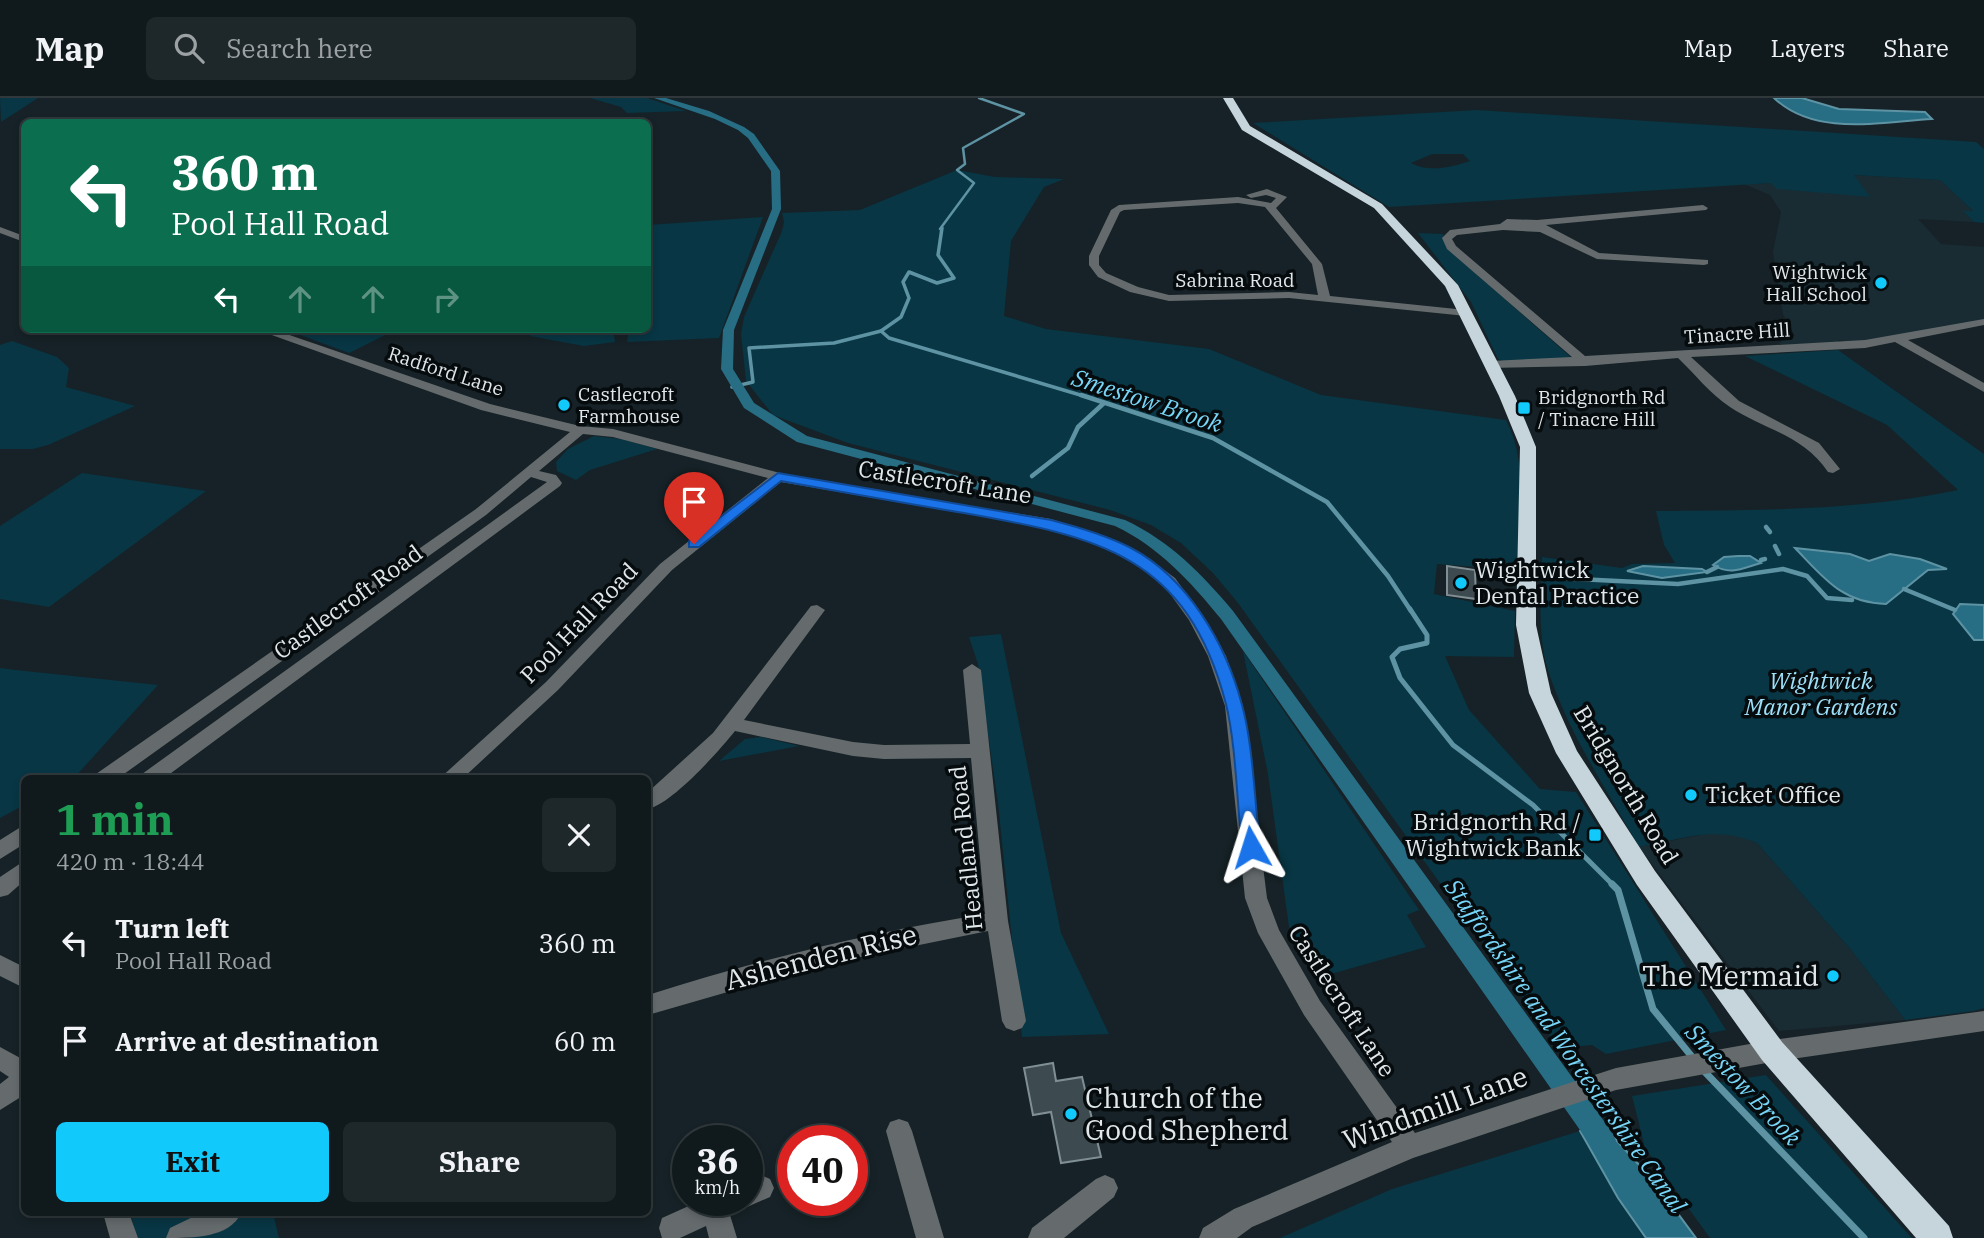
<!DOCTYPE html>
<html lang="en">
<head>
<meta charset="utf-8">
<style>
  :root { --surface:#101a1d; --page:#1e272a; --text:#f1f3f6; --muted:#9ca1a4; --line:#30383b; --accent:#11cafb }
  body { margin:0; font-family:"IBM Plex Serif",serif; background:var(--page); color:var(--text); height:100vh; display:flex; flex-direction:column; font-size:26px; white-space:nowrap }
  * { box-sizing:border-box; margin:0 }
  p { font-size:23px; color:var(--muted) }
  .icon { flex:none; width:38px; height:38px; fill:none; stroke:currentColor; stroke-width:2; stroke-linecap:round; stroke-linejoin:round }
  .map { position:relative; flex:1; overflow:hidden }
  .side { position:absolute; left:21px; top:677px; width:630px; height:441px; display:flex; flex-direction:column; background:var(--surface); border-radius:10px; box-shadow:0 4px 10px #0003,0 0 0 2px var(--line) }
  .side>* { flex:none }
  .guide { position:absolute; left:21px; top:21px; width:630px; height:214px; border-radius:10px; box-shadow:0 4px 10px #0003,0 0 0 2px var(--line); background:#0b6e4f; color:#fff; overflow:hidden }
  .speed { position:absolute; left:672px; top:1027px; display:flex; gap:14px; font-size:35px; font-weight:700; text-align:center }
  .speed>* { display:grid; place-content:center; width:91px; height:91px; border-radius:50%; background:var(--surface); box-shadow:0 4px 10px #0003,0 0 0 2px var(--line); line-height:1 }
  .speed small { font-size:18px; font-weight:400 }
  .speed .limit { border:10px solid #d22; background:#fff; color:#111 }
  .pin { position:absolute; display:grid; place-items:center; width:60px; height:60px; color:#fff; margin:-72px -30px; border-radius:50% 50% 50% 0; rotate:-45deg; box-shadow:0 0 7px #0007 }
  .pin .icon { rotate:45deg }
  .me { position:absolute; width:77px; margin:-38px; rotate:354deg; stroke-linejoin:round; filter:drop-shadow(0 0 5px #0008) }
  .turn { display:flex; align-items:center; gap:24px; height:147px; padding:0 35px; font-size:32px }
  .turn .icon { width:91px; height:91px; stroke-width:2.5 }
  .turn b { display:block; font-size:49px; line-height:60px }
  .lanes { display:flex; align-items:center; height:66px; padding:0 35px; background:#0003; justify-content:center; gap:35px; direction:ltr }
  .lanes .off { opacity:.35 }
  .round { display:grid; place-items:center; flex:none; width:74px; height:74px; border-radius:10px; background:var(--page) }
  .summary { display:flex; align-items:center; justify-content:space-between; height:119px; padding:0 35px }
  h1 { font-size:42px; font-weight:800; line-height:52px; color:#1e9e55 }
  .button { display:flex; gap:14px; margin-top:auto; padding:14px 35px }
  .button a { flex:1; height:80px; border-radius:10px; background:var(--accent); color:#111; font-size:28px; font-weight:800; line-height:80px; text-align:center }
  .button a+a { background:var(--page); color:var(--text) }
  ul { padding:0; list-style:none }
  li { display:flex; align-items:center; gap:21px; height:98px; padding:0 35px }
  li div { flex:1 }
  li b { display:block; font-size:26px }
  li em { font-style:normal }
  header { display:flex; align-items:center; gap:42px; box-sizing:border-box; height:98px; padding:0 35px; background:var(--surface); border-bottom:2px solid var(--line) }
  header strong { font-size:33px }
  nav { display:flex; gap:38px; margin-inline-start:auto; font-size:24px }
  .search { width:490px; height:63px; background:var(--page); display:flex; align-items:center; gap:18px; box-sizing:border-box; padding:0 24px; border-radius:10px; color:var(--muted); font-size:26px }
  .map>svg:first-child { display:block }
</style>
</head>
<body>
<header>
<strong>Map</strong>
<div class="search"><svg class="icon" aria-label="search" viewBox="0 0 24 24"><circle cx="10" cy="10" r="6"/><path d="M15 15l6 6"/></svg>Search here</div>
<nav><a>Map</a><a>Layers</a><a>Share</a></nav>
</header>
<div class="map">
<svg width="1984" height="1140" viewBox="0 0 1984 1140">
  <rect width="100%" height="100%" fill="#162227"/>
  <g fill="#192c33">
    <polygon points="1853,77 1940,82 1974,114 1964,114 1974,124 1918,121 1941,146 1984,149 1984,223 1859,245 1838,242 1839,246 1786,249 1778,245 1795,238 1783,216 1773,154 1781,114 1770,97 1744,86 1771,85 1869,99"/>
    <polygon points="1716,734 1736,736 1757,745 1852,853 1905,922 1779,933 1639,749"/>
  </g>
  <g fill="#083644" fill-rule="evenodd">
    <polygon points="0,0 38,0 1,24"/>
    <polygon points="590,0 647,0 686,13 627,15 621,9"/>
    <path d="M1477,12l499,32 8,7v74l-10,-1 -11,-11h10l-33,-31 -86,-5 16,22 -93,-8 -6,-6 -382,24 -136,-84zM1432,56h31l7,7c-18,6 -41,12 -59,2z"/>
    <path d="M957,72l38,7 69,2 -20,8 -33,54 -7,75 42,13 163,20 112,46 185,25c23,43 13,103 11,150l-80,-6 -3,30 81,17 -1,46 -69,-1 24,54 71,79 36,3 150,238 -120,24 -14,-9 -33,3 -321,-445 -25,-30 -32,-30 -30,-18 -41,-15 -262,-67 -75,-28 -27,-34 -5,-47 3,-17 38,-86 2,-9 -2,-9 78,-3z"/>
    <polygon points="763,119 719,240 627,244 629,231 648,231 648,127"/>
    <polygon points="1418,135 1443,136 1448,151 1574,262 1505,264 1498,261 1471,204"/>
    <polygon points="284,231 397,231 349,255"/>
    <polygon points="537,231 613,231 615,244 584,248 530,238"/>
    <polygon points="12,243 57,259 69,270 66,289 135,308 48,347 33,351 0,351 0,247"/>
    <path d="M1838,252l146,104v554l-10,3 -69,9 -53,-69 -95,-108c-42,-18 -75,-4 -118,4 -32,-57 -71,-114 -91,-177 -11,-35 -7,-77 -6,-113l80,11 10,-4 43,-1 -11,-18 -8,-34c101,-1 203,0 302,-21l-71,-65 -142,-69z"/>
    <polygon points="594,338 621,341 657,351 590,372 576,382 557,373 556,364 568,351"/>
    <polygon points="82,375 206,393 49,509 0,501 0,428"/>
    <polygon points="1001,536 1061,835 1109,936 1022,939 998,705 978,566 969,539"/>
    <polygon points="1243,553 1419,812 1407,817 1426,849 1317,880 1289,829 1268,676"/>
    <polygon points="0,570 16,572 158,587 74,680 24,681 24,707 0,720"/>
    <polygon points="761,639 799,648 719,663 745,641"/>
    <polygon points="1766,977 1909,1137 1912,1140 1710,1140 1645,1050 1632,998"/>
    <polygon points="1580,1033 1618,1100 1646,1140 1280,1140 1392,1091"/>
    <polygon points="131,1115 218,1115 169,1140 136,1140"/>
    <polygon points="238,1115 273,1115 279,1140 187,1140"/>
  </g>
  <g fill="#276e85" stroke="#5e93a4" stroke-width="2">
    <path d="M1774,0h28l37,11 86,3 7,7c-52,3 -117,18 -158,-21z"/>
    <path d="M1795,450l55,6 19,7 21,-7 30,5 27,10 -19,1 -42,34c-44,-1 -62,-26 -91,-56z"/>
    <path d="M1738,458h12l11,7c-18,5 -30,13 -48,2l11,-8z"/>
    <polygon points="1643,468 1702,471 1707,474 1662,480 1627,473"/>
    <polygon points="1960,506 1984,507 1984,542 1974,542 1953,516"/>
    <polygon points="1595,1019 1653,1082 1696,1140 1646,1140 1618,1100 1580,1033"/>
  </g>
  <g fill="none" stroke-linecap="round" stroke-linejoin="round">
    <polyline stroke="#5e93a4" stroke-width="2.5" points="940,131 974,85 957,72 965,66 963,50 1024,16 979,0"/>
    <g stroke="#5e93a4" stroke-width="3.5">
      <polyline points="942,130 938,157 954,180 937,185 909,174 903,184 909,200 901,219 881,233 889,240 1087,299"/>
      <polyline points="732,289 753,284 749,250 834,245 881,233"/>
    </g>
    <g stroke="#5e93a4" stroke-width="4.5">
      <polyline points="1081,297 1213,340 1327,404 1388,478 1411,513"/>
      <polyline points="1032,378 1068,350 1078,329 1104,305"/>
      <polyline points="1766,429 1770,434"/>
      <polyline points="1775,448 1779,456"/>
      <polyline points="1761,462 1765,461"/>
      <polyline points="1707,474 1717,469"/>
      <polyline points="1557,480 1678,486 1783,471 1807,478 1827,500 1852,502"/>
      <polyline points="1904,491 1955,512"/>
    </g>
    <polyline stroke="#5e93a4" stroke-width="5" points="1410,511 1427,537 1427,545 1400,551 1392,559 1400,580 1453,647 1533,707 1614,788"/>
    <g stroke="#5e93a4" stroke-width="7">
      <polyline points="1612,786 1618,792 1653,911 1693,960"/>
      <polyline points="1704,973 1864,1140"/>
    </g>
    <path fill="#276e85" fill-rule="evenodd" d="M654,0h12l43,13 35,16 10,7 26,37 1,38 -47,121 -1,39 21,34 53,33 318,84c45,21 77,54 108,91l379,521 4,9 -4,9 -9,3 -9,-3 -373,-531c-31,-38 -62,-72 -106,-93l-318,-84 -53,-34 -23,-39 2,-39 49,-121 -1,-38 -23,-33 -10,-8 -23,-11z"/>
  </g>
  <g fill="#3d4a4f" stroke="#808f94" stroke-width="2">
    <polygon points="1447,468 1475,472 1476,501 1447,497"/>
    <polygon points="1053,965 1056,983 1082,979 1101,1059 1061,1065 1051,1014 1033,1017 1024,970"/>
  </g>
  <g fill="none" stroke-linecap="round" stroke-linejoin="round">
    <g fill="#656b6d" fill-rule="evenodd">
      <path d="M1267,91l20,8 -11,11 46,56 8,32 136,14 6,3 -6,3 -177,-18 -120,3 -39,-9 -32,-15 -9,-12v-9l22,-46 8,-5 119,-8 33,6 5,-5 -10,-3 -15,3 -5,-3zM1238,105l27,4 47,57 6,31 -29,-3 -120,3 -31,-8 -32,-14 -7,-8v-9l21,-44 4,-2z"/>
      <path d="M1703,107l5,3 -2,2 -160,15 53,28 109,7v4l-4,1 -107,-6 -57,-27 -37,-2 -46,5 -5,4 4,7 129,110 280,-16 119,-21v6l-76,15 76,43v9l-89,-50 -30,6 -174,9 48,44 80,42 21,26 -7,4 -5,-1c-25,-37 -63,-42 -98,-65 -20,-13 -35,-33 -52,-49l-93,8 -98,2v-6l4,-1 81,-4 -125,-108 -5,-11 8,-8 50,-6 7,-5 30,1z"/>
      <polygon points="0,129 24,138 24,144 0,135"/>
      <polygon points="255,231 272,231 490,306 580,328 613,331 803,381 1051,421 1106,439 1152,463 1175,480 1205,521 1226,558 1243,608 1267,800 1279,832 1320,903 1415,1035 1616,970 1772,942 1984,913 1984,933 1772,964 1616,992 1413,1060 1252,1129 1237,1140 1199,1140 1203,1130 1234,1111 1392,1044 1304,917 1258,835 1245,800 1225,608 1208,558 1189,522 1163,486 1140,469 1096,445 1049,430 781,384 672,472 558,592 462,681 439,681 546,584 660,466 768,380 613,339 583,336 539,373 556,377 562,385 560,388 163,681 139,681 142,676 547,384 531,379 486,417 117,681 93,681 96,676 476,411 570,334 481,312"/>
      <path d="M817,507l8,5 -81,110 109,22 31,3 86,-1 -7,-74 9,-6 9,6 27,251 18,100 -4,7 -8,3 -8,-3 -4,-7 -14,-90 -167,34 -173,50v-20c110,-35 223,-63 337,-81l-14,-156 -87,1 -31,-3 -118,-25c-17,21 -62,72 -87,78v-17l65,-59 98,-127z"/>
      <polygon points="24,727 24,746 0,761 0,742"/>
      <polygon points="24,763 24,783 8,797 0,799 0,779"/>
      <polygon points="0,857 24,869 24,890 0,878"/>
      <polygon points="0,949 24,962 24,997 0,1012 0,986 9,979 0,973"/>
      <polygon points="899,1021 908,1024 912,1033 944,1140 916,1140 886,1033 890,1024"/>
      <polygon points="761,1077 770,1081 774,1090 770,1099 747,1109 744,1108 730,1117 737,1140 709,1140 706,1128 680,1140 662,1140 659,1130 662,1120 702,1102 747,1102 747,1083"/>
      <polygon points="1105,1077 1114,1081 1118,1090 1114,1099 1064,1140 1028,1140 1032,1130 1096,1081"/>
      <polygon points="103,1115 129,1115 138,1140 110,1140"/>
      <path d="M201,1115h40c-11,25 -49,25 -75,25l4,-10z"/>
    </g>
    <polygon fill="#c6d5db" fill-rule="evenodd" points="1223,0 1233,0 1250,28 1382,106 1458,187 1515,298 1536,349 1536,527 1551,595 1577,653 1655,773 1782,944 1949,1128 1953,1140 1916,1140 1762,962 1637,787 1556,655 1529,595 1516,527 1520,349 1499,298 1445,188 1374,110 1242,32"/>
  </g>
  <path fill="#1a73e8" stroke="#114b97" stroke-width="2" d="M778,375l273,47c27,7 55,15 80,28 57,30 95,96 111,157 11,39 13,100 18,142l-2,5 -7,2 -9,-7c-5,-42 -6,-103 -16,-143 -39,-149 -127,-167 -262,-191 -61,-10 -122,-21 -183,-32l-82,66h-10v-6z"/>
  <g fill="#11cafb" stroke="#060b0d" stroke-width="2.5">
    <circle cx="1881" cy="185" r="7"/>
    <circle cx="564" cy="307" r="7"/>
    <rect x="1517" y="303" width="14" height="14" rx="3.5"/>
    <circle cx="1461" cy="485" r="7"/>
    <circle cx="1691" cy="697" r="7"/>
    <rect x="1588" y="730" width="14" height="14" rx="3.5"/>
    <circle cx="1833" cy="878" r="7"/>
    <circle cx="1071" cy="1016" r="7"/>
  </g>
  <g text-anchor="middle" stroke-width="7" stroke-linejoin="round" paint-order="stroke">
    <g font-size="19" fill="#e0e8eb" stroke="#060b0d" text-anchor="start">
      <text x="1867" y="181" text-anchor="end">Wightwick<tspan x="1867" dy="22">Hall School</tspan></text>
      <text x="578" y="303">Castlecroft<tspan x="578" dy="22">Farmhouse</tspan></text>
      <text x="1538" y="306">Bridgnorth Rd<tspan x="1538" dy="22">/ Tinacre Hill</tspan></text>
    </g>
    <g font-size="19" fill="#e0e8eb" stroke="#060b0d">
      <text x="1235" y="189">Sabrina Road</text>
      <text transform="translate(1737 235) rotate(-4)" y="7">Tinacre Hill</text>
      <text transform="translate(446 273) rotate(18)" y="7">Radford Lane</text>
    </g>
    <g font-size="23" fill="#e0e8eb" stroke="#060b0d">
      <text transform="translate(945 384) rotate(9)" y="8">Castlecroft Lane</text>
      <text transform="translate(348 504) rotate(-36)" y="8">Castlecroft Road</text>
      <text transform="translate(579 525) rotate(-46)" y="8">Pool Hall Road</text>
      <text transform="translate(1626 687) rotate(59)" y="8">Bridgnorth Road</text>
      <text transform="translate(966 750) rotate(-96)" y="8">Headland Road</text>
      <text transform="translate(1342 903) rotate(57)" y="8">Castlecroft Lane</text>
    </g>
    <g font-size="23" fill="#e0e8eb" stroke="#060b0d" text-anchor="start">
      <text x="1475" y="480">Wightwick<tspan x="1475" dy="26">Dental Practice</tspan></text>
      <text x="1705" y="705">Ticket Office</text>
      <text x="1581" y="732" text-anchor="end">Bridgnorth Rd /<tspan x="1581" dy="26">Wightwick Bank</tspan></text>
    </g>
    <g font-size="23" font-style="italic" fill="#9de1fb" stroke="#060b0d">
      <text x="1821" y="591">Wightwick<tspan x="1821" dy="26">Manor Gardens</tspan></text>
    </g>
    <g font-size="24" font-style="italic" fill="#77d6f8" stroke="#060b0d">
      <text transform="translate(1147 303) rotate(18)" y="8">Smestow Brook</text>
      <text transform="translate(1565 948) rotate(55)" y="8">Staffordshire and Worcestershire Canal</text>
      <text transform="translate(1743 987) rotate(47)" y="8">Smestow Brook</text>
    </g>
    <g font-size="28" fill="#e0e8eb" stroke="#060b0d">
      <text transform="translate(821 859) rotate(-14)" y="10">Ashenden Rise</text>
      <text transform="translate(1435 1010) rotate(-20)" y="10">Windmill Lane</text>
    </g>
    <g font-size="28" fill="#e0e8eb" stroke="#060b0d" text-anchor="end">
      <text x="1819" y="888">The Mermaid</text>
      <text x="1085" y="1010" text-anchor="start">Church of the<tspan x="1085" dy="32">Good Shepherd</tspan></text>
    </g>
  </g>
</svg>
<div class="speed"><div>36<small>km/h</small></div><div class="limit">40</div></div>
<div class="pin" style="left:694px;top:446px;background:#d93025"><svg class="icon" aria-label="arrive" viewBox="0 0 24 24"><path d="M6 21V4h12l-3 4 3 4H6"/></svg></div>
<svg class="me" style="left:1251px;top:749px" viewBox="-20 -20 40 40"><path d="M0-17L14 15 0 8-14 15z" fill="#1a73e8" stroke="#fff" stroke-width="4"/></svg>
<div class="guide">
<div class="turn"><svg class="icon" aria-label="left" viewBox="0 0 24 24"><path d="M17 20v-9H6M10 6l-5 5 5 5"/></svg><div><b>360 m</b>Pool Hall Road</div></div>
<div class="lanes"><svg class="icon" aria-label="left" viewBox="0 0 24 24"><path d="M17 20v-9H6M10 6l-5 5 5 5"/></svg><svg class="icon off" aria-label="ahead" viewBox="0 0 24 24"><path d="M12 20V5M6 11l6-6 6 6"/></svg><svg class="icon off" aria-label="ahead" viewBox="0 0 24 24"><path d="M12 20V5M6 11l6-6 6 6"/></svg><svg class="icon off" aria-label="right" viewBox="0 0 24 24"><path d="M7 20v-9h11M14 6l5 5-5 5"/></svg></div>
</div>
<section class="side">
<div class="summary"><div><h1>1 min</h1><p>420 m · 18:44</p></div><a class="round"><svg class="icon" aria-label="close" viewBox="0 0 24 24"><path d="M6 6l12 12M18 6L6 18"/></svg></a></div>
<ul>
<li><svg class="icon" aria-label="left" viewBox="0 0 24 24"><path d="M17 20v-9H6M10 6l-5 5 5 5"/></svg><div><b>Turn left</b><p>Pool Hall Road</p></div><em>360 m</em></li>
<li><svg class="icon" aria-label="arrive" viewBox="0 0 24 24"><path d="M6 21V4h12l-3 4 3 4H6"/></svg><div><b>Arrive at destination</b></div><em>60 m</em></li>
</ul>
<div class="button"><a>Exit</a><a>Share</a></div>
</section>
</div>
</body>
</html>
